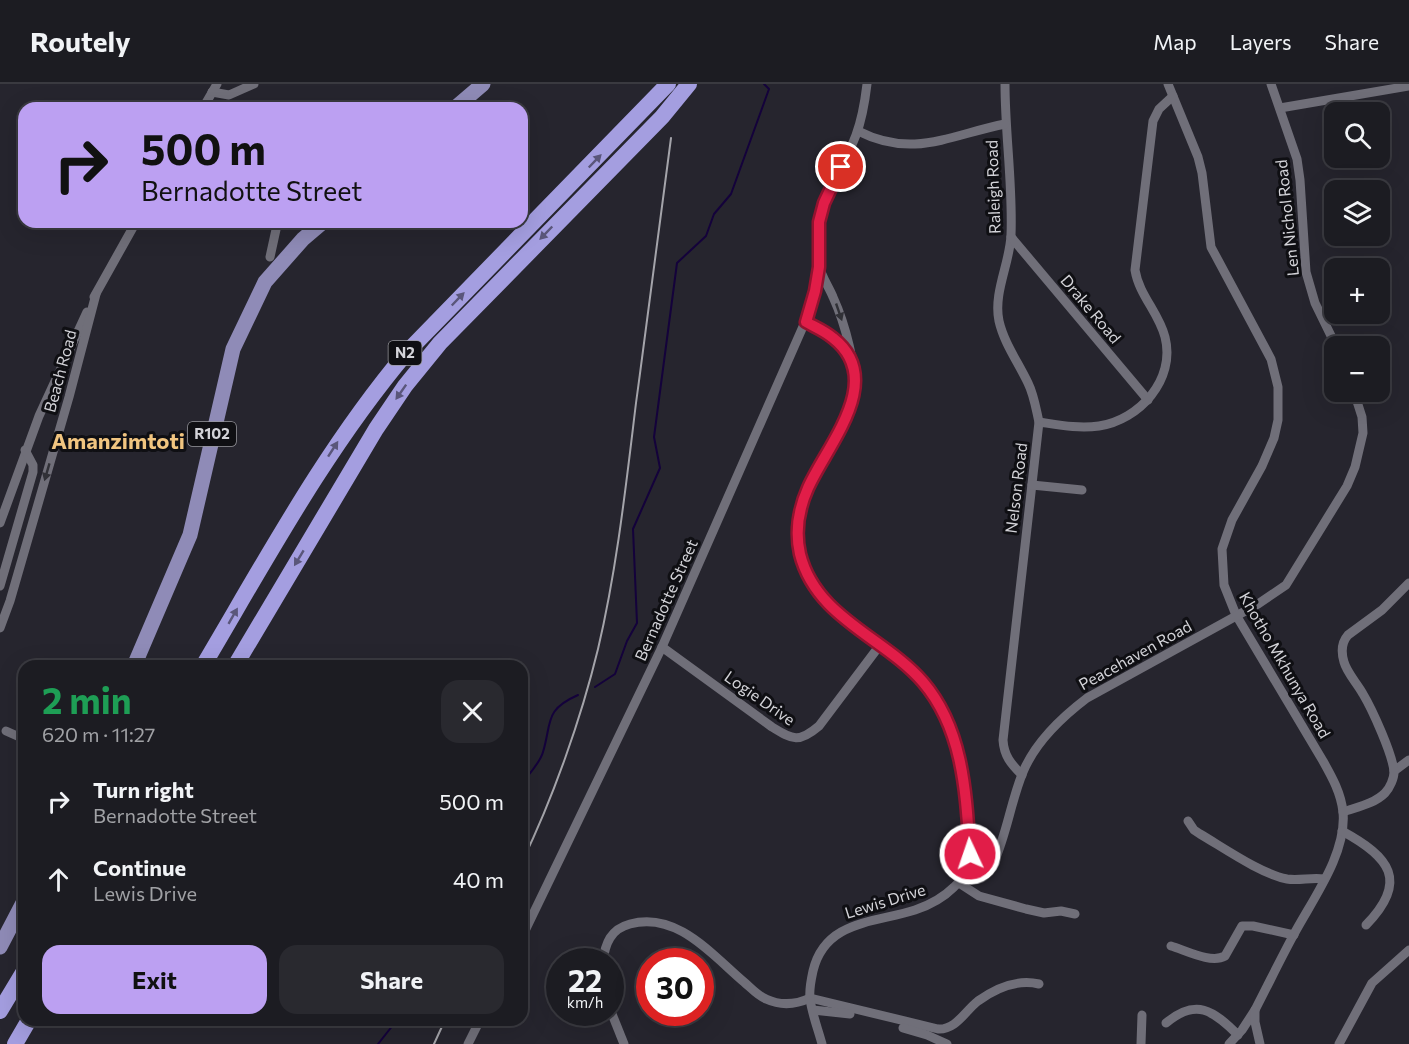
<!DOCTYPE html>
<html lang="en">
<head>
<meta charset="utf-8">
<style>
  :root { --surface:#1c1c22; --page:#29292f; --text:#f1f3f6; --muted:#a0a1a5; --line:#3a3a40; --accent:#bca0f2 }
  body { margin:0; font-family:Commissioner,sans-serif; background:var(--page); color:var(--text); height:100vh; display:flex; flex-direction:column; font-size:22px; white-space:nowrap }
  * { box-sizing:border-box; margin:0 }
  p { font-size:20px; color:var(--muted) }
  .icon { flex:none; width:33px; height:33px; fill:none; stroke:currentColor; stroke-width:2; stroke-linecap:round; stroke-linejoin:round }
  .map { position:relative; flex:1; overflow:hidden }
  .panel { position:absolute; left:18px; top:576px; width:510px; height:366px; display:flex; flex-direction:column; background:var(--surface); border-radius:18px; box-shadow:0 6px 24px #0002,0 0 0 2px var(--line) }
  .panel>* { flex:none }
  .banner { position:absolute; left:18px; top:18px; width:510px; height:126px; border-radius:18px; box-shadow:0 6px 24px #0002,0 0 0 2px var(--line); background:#bca0f2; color:#111; overflow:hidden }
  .buttons { position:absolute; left:1324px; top:18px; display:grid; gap:12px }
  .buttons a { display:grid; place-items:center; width:66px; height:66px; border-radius:12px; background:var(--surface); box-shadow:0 6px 24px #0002,0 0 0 2px var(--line); font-size:30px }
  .speed { position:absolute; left:546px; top:864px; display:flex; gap:12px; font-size:30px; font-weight:700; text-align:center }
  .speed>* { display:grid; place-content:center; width:78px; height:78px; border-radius:50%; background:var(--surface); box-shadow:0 6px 24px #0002,0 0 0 2px var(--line); line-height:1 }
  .speed small { font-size:15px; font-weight:400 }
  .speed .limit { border:9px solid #d22; background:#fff; color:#111 }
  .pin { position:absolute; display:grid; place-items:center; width:51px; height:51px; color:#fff; margin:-26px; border:3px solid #fff; border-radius:50%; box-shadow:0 2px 6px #0007 }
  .me { position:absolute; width:66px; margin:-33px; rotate:357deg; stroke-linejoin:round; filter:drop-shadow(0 0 4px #0008) }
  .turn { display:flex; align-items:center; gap:21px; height:126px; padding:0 24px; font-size:27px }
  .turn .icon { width:78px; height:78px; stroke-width:2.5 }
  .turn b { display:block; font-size:42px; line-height:51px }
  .round { display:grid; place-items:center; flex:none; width:63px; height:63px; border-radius:18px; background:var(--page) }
  .headline { display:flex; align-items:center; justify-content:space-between; height:102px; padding:0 24px }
  h1 { font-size:36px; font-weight:700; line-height:45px; color:#1e9e55 }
  .cta { display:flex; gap:12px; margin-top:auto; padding:12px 24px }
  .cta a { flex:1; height:69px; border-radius:18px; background:var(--accent); color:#111; font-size:24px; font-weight:700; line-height:69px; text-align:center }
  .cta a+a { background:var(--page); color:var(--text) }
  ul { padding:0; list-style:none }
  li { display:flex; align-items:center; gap:18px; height:78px; padding:0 24px }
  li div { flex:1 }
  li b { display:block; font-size:22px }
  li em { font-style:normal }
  header { display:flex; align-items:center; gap:36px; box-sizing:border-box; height:84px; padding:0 30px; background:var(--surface); border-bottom:2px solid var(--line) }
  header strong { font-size:28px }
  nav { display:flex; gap:33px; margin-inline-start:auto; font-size:21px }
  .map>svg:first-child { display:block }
</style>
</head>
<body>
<header>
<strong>Routely</strong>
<nav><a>Map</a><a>Layers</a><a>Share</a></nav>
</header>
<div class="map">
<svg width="1409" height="960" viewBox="0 0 1409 960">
  <rect width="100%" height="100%" fill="#26252e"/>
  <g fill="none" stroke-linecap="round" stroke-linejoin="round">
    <g stroke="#14023b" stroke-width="2">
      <polyline points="595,603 615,590 627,557 637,539 633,445 660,384 654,353 677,179 706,152 714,130 731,110 769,5 764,0"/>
      <path d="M522,699c7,-9 18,-20 21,-31 9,-30 1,-42 35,-57"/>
      <polyline points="378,960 397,936"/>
    </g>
    <g stroke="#706f79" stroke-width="9">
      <path d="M1005,0c0,50 8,101 6,151 -1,28 -18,58 -12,86 5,22 19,41 29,62 6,12 8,26 11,39l-36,318c1,16 8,24 19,35"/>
      <path d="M1168,0l30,73 4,16 9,74 60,112 7,28v33l-4,18 -12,28 -30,54 -10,29 2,36 12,30 87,146c9,16 18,32 20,51 4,42 -31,88 -50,124 -13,24 -25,49 -38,74l-13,20 -13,14"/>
      <polyline points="1271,0 1297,75 1300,96 1306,188 1315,219 1336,262"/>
      <polyline points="212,8 229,11 254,0"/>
      <polyline points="203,24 217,0"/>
      <polyline points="1280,24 1409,2"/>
      <path d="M858,47c55,28 92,4 147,-7"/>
      <polyline points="1011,153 1148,316"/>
      <polyline points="270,173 277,141"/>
      <polyline points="94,213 136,138"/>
      <polyline points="805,238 834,255 849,274"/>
      <path d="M1039,338c20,3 40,7 60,4 40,-6 77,-46 66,-89 -6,-24 -26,-42 -30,-67l18,-149 6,-12 14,-13"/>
      <polyline points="1032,401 1082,406"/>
      <polyline points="0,439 39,332 87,228"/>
      <polyline points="0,502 33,388 33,381 25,366"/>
      <polyline points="0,544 10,517 69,313 96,210"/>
      <path d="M662,563l110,80c21,13 27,16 47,-1l61,-81"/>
      <polyline points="6,647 24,655"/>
      <polyline points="1394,687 1409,676"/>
      <path d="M1343,728c14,-5 31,-8 42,-19 5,-5 9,-15 9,-21 -1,-17 -22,-63 -31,-78 -6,-11 -16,-21 -19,-32 -3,-10 -3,-19 4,-27l34,-25 27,-27"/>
      <path d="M1188,737l6,9 6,4c24,14 61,40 87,45 12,2 25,-2 37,0"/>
      <path d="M1342,747c48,26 67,50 24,94"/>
      <path d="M967,789c11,-2 19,-2 27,-11 13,-29 17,-61 29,-90 12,-29 39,-55 64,-74l171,-94 28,-19 61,-99 8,-19 8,-34 -1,-16 -8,-25"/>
      <polyline points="959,799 979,812 1026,825 1044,829 1061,827 1075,830"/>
      <polyline points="522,853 662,563 805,238 815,207 819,183"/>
      <path d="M1171,862c14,4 40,18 54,10l17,-30h11l41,9"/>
      <path d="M603,878c2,-19 8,-33 27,-38 47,-13 82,31 114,58 7,6 14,14 22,17 15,7 29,6 44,-1l128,31c18,1 27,-18 40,-28 18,-13 39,-22 61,-17"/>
      <polyline points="610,925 624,960"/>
      <polyline points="813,926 850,930"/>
      <polyline points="1255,926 1255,938 1260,960"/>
      <path d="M1166,939c30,-25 47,-13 72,12"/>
      <polyline points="903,944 927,951 947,960"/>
      <polyline points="468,960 480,936"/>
      <path d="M822,960c-4,-15 -10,-30 -12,-45 -1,-9 1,-19 3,-28 12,-51 62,-48 102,-61 15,-5 28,-12 39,-23 11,-10 16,-20 16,-35 0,-57 -8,-124 -47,-169 -38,-46 -104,-64 -122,-126 -18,-60 40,-106 52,-160 6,-26 -9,-76 -20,-100 -4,-10 -12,-21 -14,-32 -10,-52 20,-85 37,-130 6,-16 9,-34 11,-51"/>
      <polyline points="1141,960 1142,931"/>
      <polyline points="1339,960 1372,899 1409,866"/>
    </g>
    <g stroke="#8f8bb7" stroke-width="15">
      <polyline points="455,24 483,0"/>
      <polyline points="134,582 190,451 233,265 265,198 303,155 323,138"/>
      <polyline points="0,863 24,817"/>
    </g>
    <g stroke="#a49ee0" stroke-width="16">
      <path d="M203,582c64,-108 123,-218 204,-314l261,-268"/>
      <polyline points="235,582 376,345 405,302 440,259 662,33 689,0"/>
      <polyline points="0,927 24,887"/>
      <polyline points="15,960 29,936"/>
    </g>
    <g stroke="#a4a4aa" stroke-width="2">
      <path d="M522,778c31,-64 59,-143 76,-213 19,-81 28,-164 38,-246 12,-88 23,-176 35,-265"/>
      <polyline points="434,960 445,936"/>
    </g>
  </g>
  <defs><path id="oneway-solid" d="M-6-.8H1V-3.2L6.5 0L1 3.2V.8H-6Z" transform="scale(1.5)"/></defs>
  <g fill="#5a567a">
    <use href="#oneway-solid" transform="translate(595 77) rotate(-46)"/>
    <use href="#oneway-solid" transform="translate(546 149) rotate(134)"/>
    <use href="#oneway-solid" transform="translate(458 215) rotate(-46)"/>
    <use href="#oneway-solid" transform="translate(401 308) rotate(125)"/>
    <use href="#oneway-solid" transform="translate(333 365) rotate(-57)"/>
    <use href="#oneway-solid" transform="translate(299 474) rotate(121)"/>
    <use href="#oneway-solid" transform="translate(233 532) rotate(-60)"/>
  </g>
  <g fill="#313137">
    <use href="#oneway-solid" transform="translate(839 228) rotate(71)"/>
    <use href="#oneway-solid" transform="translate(47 388) rotate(106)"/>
  </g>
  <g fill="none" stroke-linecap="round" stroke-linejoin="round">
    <defs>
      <path id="route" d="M841,83l-17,36 -5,19v45l-4,24 -9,31c9,5 19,9 27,16 54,42 -6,107 -25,150 -9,20 -13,44 -8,66 16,64 84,83 123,128 41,48 43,113 47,172"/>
    </defs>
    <use href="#route" stroke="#92132f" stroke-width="15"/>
    <use href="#route" stroke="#e11d48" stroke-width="10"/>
  </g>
  <g text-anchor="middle" stroke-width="6" stroke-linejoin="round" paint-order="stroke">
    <g fill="#0f0f13" stroke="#98989d" stroke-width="1.5">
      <rect x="388.5" y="257" width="33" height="24" rx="4.5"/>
      <rect x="188" y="338" width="48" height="24" rx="4.5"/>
    </g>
    <g font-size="15" font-weight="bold" fill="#d3d3d8">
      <text x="405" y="274">N2</text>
      <text x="212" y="355">R102</text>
    </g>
    <g font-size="16" fill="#d3d3d8" stroke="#0f0f13">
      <text transform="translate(993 103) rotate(-92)" y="6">Raleigh Road</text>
      <text transform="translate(1287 134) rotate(-96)" y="6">Len Nichol Road</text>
      <text transform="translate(1091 225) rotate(50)" y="6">Drake Road</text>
      <text transform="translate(60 287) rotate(-75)" y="6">Beach Road</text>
      <text transform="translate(1016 404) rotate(-83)" y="6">Nelson Road</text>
      <text transform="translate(666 516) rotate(-66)" y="6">Bernadotte Street</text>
      <text transform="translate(1135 571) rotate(-29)" y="6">Peacehaven Road</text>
      <text transform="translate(1285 581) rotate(60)" y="6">Khotho Mkhunya Road</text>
      <text transform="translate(760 614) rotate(35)" y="6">Logie Drive</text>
      <text transform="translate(885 817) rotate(-17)" y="6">Lewis Drive</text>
    </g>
    <g font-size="22" font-weight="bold" fill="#f1c580" stroke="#0f0f13">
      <text x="118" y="365">Amanzimtoti</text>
    </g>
  </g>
</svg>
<div class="buttons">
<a><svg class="icon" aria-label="search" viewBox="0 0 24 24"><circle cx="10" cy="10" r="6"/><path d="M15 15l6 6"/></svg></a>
<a><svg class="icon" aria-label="layers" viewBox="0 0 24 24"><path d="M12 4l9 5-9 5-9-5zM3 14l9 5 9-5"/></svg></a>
<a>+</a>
<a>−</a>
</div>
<div class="speed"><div>22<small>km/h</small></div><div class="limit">30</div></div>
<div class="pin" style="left:841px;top:83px;background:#d93025"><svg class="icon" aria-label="arrive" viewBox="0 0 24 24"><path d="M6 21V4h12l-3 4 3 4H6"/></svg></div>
<svg class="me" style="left:970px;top:770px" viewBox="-20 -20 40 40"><circle r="17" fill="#e11d48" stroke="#fff" stroke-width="3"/><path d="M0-11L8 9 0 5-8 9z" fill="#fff"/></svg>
<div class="banner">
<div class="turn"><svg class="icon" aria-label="right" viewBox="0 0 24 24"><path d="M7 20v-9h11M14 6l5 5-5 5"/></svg><div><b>500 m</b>Bernadotte Street</div></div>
</div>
<section class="panel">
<div class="headline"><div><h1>2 min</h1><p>620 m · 11:27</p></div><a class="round"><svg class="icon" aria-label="close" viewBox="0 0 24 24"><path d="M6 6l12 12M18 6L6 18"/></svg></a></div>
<ul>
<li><svg class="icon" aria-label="right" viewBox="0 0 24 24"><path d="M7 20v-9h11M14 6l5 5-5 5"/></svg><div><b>Turn right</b><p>Bernadotte Street</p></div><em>500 m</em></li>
<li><svg class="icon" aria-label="ahead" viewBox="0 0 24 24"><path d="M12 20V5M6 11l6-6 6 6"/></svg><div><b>Continue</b><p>Lewis Drive</p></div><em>40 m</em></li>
</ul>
<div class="cta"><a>Exit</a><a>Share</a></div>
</section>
</div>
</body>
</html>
